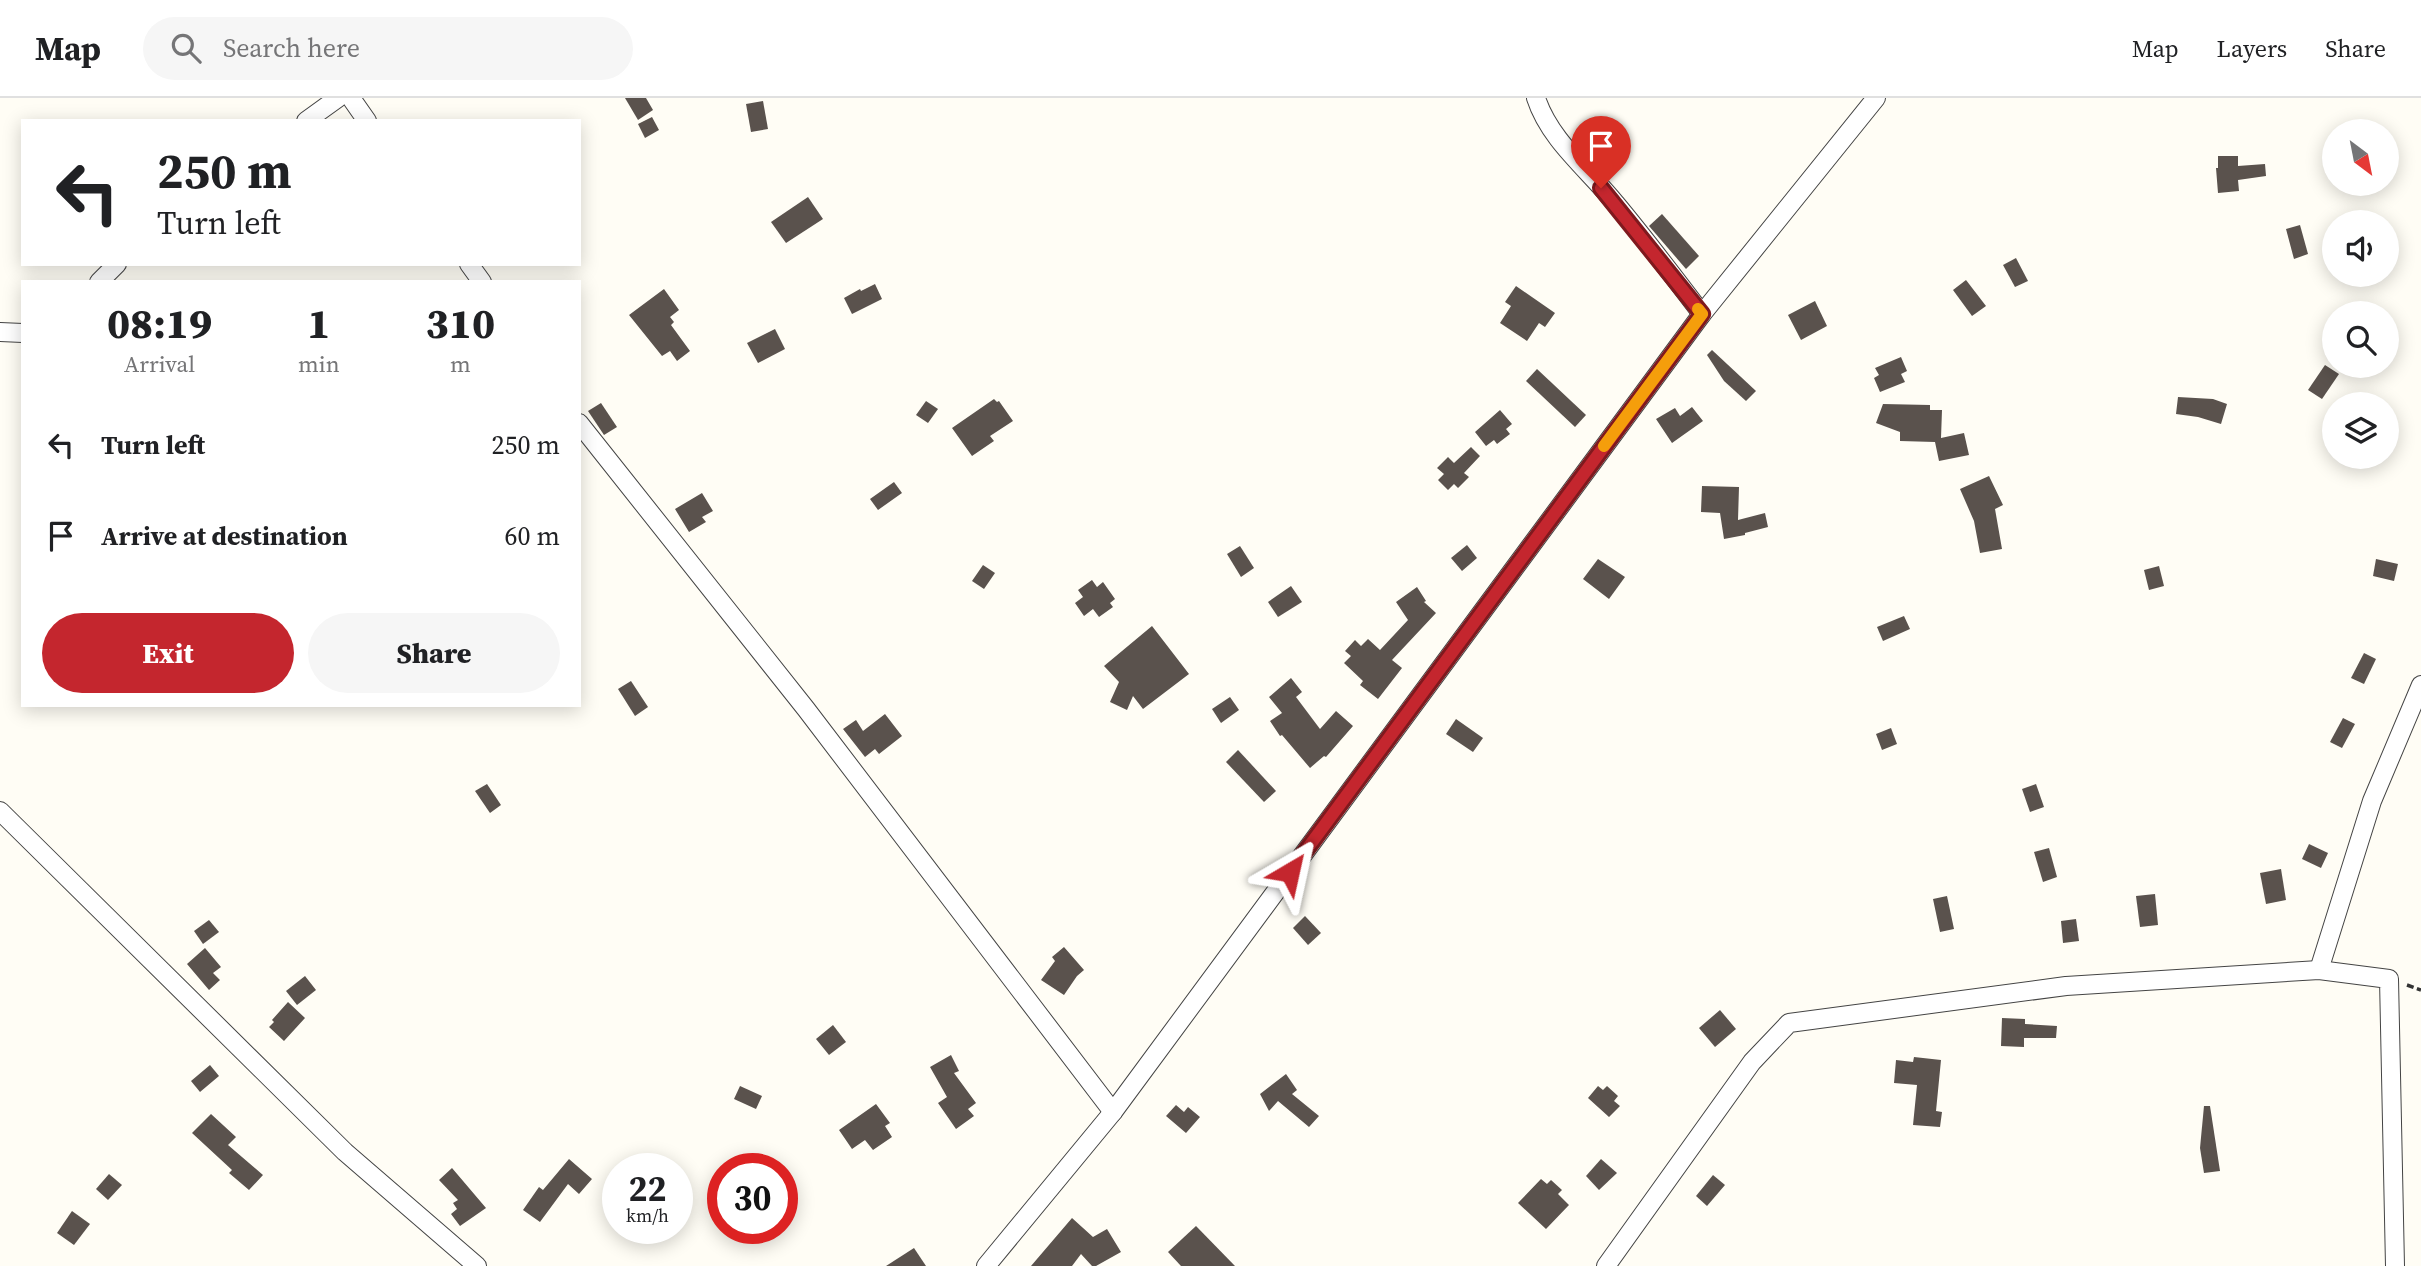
<!DOCTYPE html>
<html lang="en">
<head>
<meta charset="utf-8">
<style>
  :root { --surface:#fff; --page:#f6f6f6; --text:#202124; --muted:#757577; --line:#e0e0e0; --accent:#c4262e }
  body { margin:0; font-family:"Source Serif 4",serif; background:var(--page); color:var(--text); height:100vh; display:flex; flex-direction:column; font-size:26px; white-space:nowrap }
  * { box-sizing:border-box; margin:0 }
  p { font-size:23px; color:var(--muted) }
  .icon { flex:none; width:38px; height:38px; fill:none; stroke:currentColor; stroke-width:2; stroke-linecap:round; stroke-linejoin:round }
  .map { position:relative; flex:1; overflow:hidden }
  .drawer { position:absolute; left:21px; top:182px; width:560px; height:427px; display:flex; flex-direction:column; background:var(--surface); border-radius:0px; box-shadow:0 4px 18px #0003 }
  .drawer>* { flex:none }
  .top-card { position:absolute; left:21px; top:21px; width:560px; height:147px; border-radius:0px; box-shadow:0 4px 18px #0003; background:#fff; color:var(--text); overflow:hidden }
  .needle { width:46px; rotate:148deg }
  .fabs { position:absolute; left:2322px; top:21px; display:grid; gap:14px }
  .fabs a { display:grid; place-items:center; width:77px; height:77px; border-radius:50%; background:var(--surface); box-shadow:0 4px 18px #0003; font-size:35px }
  .speed { position:absolute; left:602px; top:1055px; display:flex; gap:14px; font-size:35px; font-weight:700; text-align:center }
  .speed>* { display:grid; place-content:center; width:91px; height:91px; border-radius:50%; background:var(--surface); box-shadow:0 4px 18px #0003; line-height:1 }
  .speed small { font-size:18px; font-weight:400 }
  .speed .limit { border:10px solid #d22; background:#fff; color:#111 }
  .pin { position:absolute; display:grid; place-items:center; width:60px; height:60px; color:#fff; margin:-72px -30px; border-radius:50% 50% 50% 0; rotate:-45deg; box-shadow:0 0 7px #0007 }
  .pin .icon { rotate:45deg }
  .me { position:absolute; width:77px; margin:-38px; rotate:36deg; stroke-linejoin:round; filter:drop-shadow(0 0 5px #0008) }
  .turn { display:flex; align-items:center; gap:24px; height:147px; padding:0 21px; font-size:32px }
  .turn .icon { width:91px; height:91px; stroke-width:2.5 }
  .turn b { display:block; font-size:49px; line-height:60px }
  .eta { display:flex; justify-content:space-evenly; align-items:center; height:119px; text-align:center }
  .eta b { font-size:42px; font-weight:800; line-height:49px }
  .action { display:flex; gap:14px; margin-top:auto; padding:14px 21px }
  .action a { flex:1; height:80px; border-radius:42px; background:var(--accent); color:#fff; font-size:28px; font-weight:800; line-height:80px; text-align:center }
  .action a+a { background:var(--page); color:var(--text) }
  ul { padding:0; list-style:none }
  li { display:flex; align-items:center; gap:21px; height:91px; padding:0 21px }
  li div { flex:1 }
  li b { display:block; font-size:26px }
  li em { font-style:normal }
  header { display:flex; align-items:center; gap:42px; box-sizing:border-box; height:98px; padding:0 35px; background:var(--surface); border-bottom:2px solid var(--line) }
  header strong { font-size:33px }
  nav { display:flex; gap:38px; margin-inline-start:auto; font-size:24px }
  .search { width:490px; height:63px; background:var(--page); display:flex; align-items:center; gap:18px; box-sizing:border-box; padding:0 24px; border-radius:38px; color:var(--muted); font-size:26px }
  .map>svg:first-child { display:block }
</style>
</head>
<body>
<header>
<strong>Map</strong>
<div class="search"><svg class="icon" aria-label="search" viewBox="0 0 24 24"><circle cx="10" cy="10" r="6"/><path d="M15 15l6 6"/></svg>Search here</div>
<nav><a>Map</a><a>Layers</a><a>Share</a></nav>
</header>
<div class="map">
<svg width="2421" height="1168" viewBox="0 0 2421 1168">
  <rect width="100%" height="100%" fill="#fffdf5"/>
  <g fill="#5a524d">
    <polygon points="625,0 646,0 653,12 638,22"/>
    <polygon points="763,3 768,31 751,34 746,6"/>
    <polygon points="652,19 659,32 645,40 638,26"/>
    <polygon points="2218,58 2238,58 2238,68 2265,66 2266,78 2238,82 2239,93 2218,95 2216,70 2218,70"/>
    <polygon points="808,99 823,121 786,145 771,124"/>
    <polygon points="1662,116 1699,158 1686,171 1649,128"/>
    <polygon points="2300,127 2308,156 2294,161 2286,131"/>
    <polygon points="2016,160 2028,183 2015,189 2003,167"/>
    <polygon points="1966,182 1986,208 1972,218 1953,192"/>
    <polygon points="875,186 882,201 852,216 844,200 860,191 861,193"/>
    <polygon points="1516,188 1555,215 1545,229 1539,225 1527,243 1500,225 1511,208 1505,204"/>
    <polygon points="664,191 679,212 670,219 674,224 671,227 690,253 677,263 670,253 662,258 629,217"/>
    <polygon points="1815,203 1827,228 1801,242 1788,217"/>
    <polygon points="775,231 785,251 758,265 747,245"/>
    <polygon points="1712,252 1756,293 1746,303 1724,283 1707,257"/>
    <polygon points="1901,259 1907,273 1901,276 1905,284 1880,294 1874,280 1879,277 1875,270"/>
    <polygon points="2325,267 2339,276 2322,301 2308,292"/>
    <polygon points="1537,271 1586,317 1575,329 1526,283"/>
    <polygon points="2178,299 2213,301 2227,306 2221,326 2198,319 2176,316"/>
    <polygon points="994,301 997,304 999,303 1013,323 990,338 994,343 972,358 952,330"/>
    <polygon points="926,303 938,311 928,325 916,317"/>
    <polygon points="601,305 617,329 604,337 588,313"/>
    <polygon points="1883,306 1930,307 1930,312 1942,312 1941,340 1964,335 1969,357 1939,363 1935,344 1900,343 1900,334 1876,325"/>
    <polygon points="1692,309 1703,323 1672,345 1656,321 1675,310 1680,318"/>
    <polygon points="1500,312 1512,326 1506,331 1510,336 1497,346 1494,342 1486,348 1475,334"/>
    <polygon points="1471,349 1480,358 1464,375 1469,379 1458,390 1454,386 1448,392 1438,382 1444,376 1437,370 1448,359 1454,365"/>
    <polygon points="1989,378 2003,407 1995,411 2002,451 1980,455 1974,423 1960,391"/>
    <polygon points="894,384 902,395 878,412 870,401"/>
    <polygon points="1702,388 1739,389 1738,422 1765,415 1768,429 1745,435 1745,437 1724,441 1720,415 1701,414"/>
    <polygon points="702,395 713,413 702,419 706,424 689,434 675,411"/>
    <polygon points="1467,447 1477,460 1462,473 1451,460"/>
    <polygon points="1240,448 1254,470 1241,479 1227,456"/>
    <polygon points="1598,461 1625,479 1609,501 1583,481"/>
    <polygon points="2376,461 2398,466 2394,483 2373,478"/>
    <polygon points="983,467 995,475 984,491 972,483"/>
    <polygon points="2159,468 2164,488 2149,492 2144,472"/>
    <polygon points="1092,482 1097,489 1103,484 1115,501 1110,505 1113,509 1099,519 1093,511 1084,518 1075,505 1083,499 1078,492"/>
    <polygon points="1291,488 1302,504 1278,519 1268,504"/>
    <polygon points="1417,489 1426,503 1424,504 1436,515 1392,562 1402,570 1378,601 1360,587 1363,583 1344,565 1351,558 1345,553 1355,542 1361,548 1368,541 1380,552 1408,522 1396,504"/>
    <polygon points="1904,518 1910,531 1883,543 1877,529"/>
    <polygon points="1152,528 1189,576 1143,611 1133,598 1127,612 1110,604 1119,584 1104,568"/>
    <polygon points="2364,555 2376,561 2364,586 2351,580"/>
    <polygon points="1291,580 1302,594 1296,599 1320,631 1336,613 1353,628 1326,659 1324,658 1310,670 1282,637 1280,638 1270,623 1282,615 1269,599"/>
    <polygon points="631,583 648,609 635,618 618,591"/>
    <polygon points="1230,599 1239,612 1221,625 1212,611"/>
    <polygon points="885,616 902,638 879,656 875,651 865,659 843,631 856,622 863,633"/>
    <polygon points="2343,620 2355,626 2342,650 2330,644"/>
    <polygon points="1456,621 1483,640 1473,654 1446,636"/>
    <polygon points="1891,630 1897,646 1882,652 1876,636"/>
    <polygon points="1238,652 1276,693 1264,704 1226,664"/>
    <polygon points="487,686 501,707 490,715 475,693"/>
    <polygon points="2036,686 2044,709 2030,714 2022,691"/>
    <polygon points="2309,746 2328,755 2321,770 2302,761"/>
    <polygon points="2049,750 2057,779 2043,784 2034,754"/>
    <polygon points="2281,771 2286,802 2266,806 2260,775"/>
    <polygon points="2155,796 2158,827 2140,829 2136,798"/>
    <polygon points="1947,798 1954,831 1940,834 1933,801"/>
    <polygon points="1305,818 1321,835 1308,847 1293,830"/>
    <polygon points="2076,821 2079,843 2063,845 2061,823"/>
    <polygon points="209,822 219,834 203,846 194,833"/>
    <polygon points="1064,849 1084,872 1077,878 1064,897 1041,882 1055,863 1052,859"/>
    <polygon points="205,850 221,869 213,875 220,882 209,892 187,866"/>
    <polygon points="305,878 316,892 297,907 286,893"/>
    <polygon points="288,904 305,920 284,943 269,929 274,924 272,922"/>
    <polygon points="1720,912 1736,931 1715,949 1699,930"/>
    <polygon points="2002,920 2025,921 2025,926 2057,928 2056,940 2024,940 2024,949 2001,948"/>
    <polygon points="833,927 846,944 829,957 816,941"/>
    <polygon points="951,957 959,973 954,975 976,1005 968,1011 974,1018 956,1031 938,1005 947,999 930,969"/>
    <polygon points="1914,959 1941,962 1936,1013 1942,1014 1940,1029 1913,1027 1917,987 1894,985 1896,962 1913,964"/>
    <polygon points="210,967 219,978 200,994 191,983"/>
    <polygon points="1286,976 1297,992 1292,996 1319,1018 1309,1029 1278,1003 1269,1013 1260,996"/>
    <polygon points="740,988 762,998 756,1011 734,1001"/>
    <polygon points="1598,988 1603,992 1607,988 1618,998 1614,1003 1620,1008 1609,1019 1588,1000"/>
    <polygon points="876,1006 890,1025 885,1028 892,1039 873,1052 865,1042 852,1051 839,1032"/>
    <polygon points="1176,1007 1184,1014 1188,1009 1200,1019 1186,1035 1166,1018"/>
    <polygon points="2204,1008 2210,1008 2220,1073 2204,1075 2200,1050"/>
    <polygon points="211,1016 236,1039 228,1047 263,1077 249,1092 229,1075 232,1072 192,1035"/>
    <polygon points="569,1061 592,1081 579,1096 568,1086 540,1124 523,1112 539,1089 543,1092"/>
    <polygon points="1601,1061 1617,1075 1599,1092 1586,1078"/>
    <polygon points="452,1070 486,1110 460,1128 451,1116 457,1111 453,1105 458,1102 439,1082"/>
    <polygon points="109,1076 122,1087 108,1102 96,1091"/>
    <polygon points="1713,1077 1725,1087 1707,1108 1696,1098"/>
    <polygon points="1541,1081 1547,1086 1551,1082 1562,1092 1558,1096 1569,1107 1546,1131 1518,1105"/>
    <polygon points="72,1113 90,1126 74,1147 57,1135"/>
    <polygon points="1072,1120 1093,1139 1107,1131 1121,1154 1096,1168 1092,1168 1081,1156 1072,1168 1031,1168"/>
    <polygon points="1196,1128 1235,1168 1181,1168 1168,1154"/>
    <polygon points="914,1150 926,1168 886,1168"/>
  </g>
  <g fill="none" stroke-linecap="round" stroke-linejoin="round">
    <defs>
      <g id="street">
        <polyline points="351,0 367,23"/>
        <path d="M1536,0c14,43 53,72 80,106 30,36 58,73 86,110"/>
        <polyline points="306,23 338,0"/>
        <polyline points="469,166 482,184"/>
        <polyline points="99,184 117,166"/>
        <polyline points="0,234 23,235"/>
        <polyline points="579,325 806,611 1113,1014"/>
        <polyline points="0,713 345,1054 477,1168"/>
        <polyline points="2319,872 2372,703 2421,587"/>
        <polyline points="986,1168 1113,1014 1702,216 1876,0"/>
        <polyline points="1606,1168 1752,964 1789,925 2066,888 2319,872 2389,881 2395,1168"/>
      </g>
    </defs>
    <use href="#street" stroke="#444" stroke-width="20"/>
    <polyline stroke="#333" stroke-width="3.5" stroke-dasharray="7 3.5" stroke-linecap="butt" points="2407,887 2421,892"/>
    <use href="#street" stroke="#fff" stroke-width="18"/>
  </g>
  <g fill="none" stroke-linecap="round" stroke-linejoin="round">
    <defs>
      <polyline id="route" points="1290,774 1702,216 1601,90"/>
    </defs>
    <use href="#route" stroke="#7f191e" stroke-width="18"/>
    <use href="#route" stroke="#c4262e" stroke-width="12"/>
    <polyline stroke="#f59e0b" stroke-width="12" points="1604,348 1702,216 1698,211"/>
  </g>
</svg>
<div class="fabs">
<a><svg class="needle" viewBox="-14 -14 28 28"><path d="M0-13l5 13h-10z" fill="#e53935"/><path d="M0 13l5-13h-10z" fill="#757577"/></svg></a>
<a><svg class="icon" aria-label="sound" viewBox="0 0 24 24"><path d="M4 9h4l5-4v14l-5-4H4zM17 9q2 3 0 6"/></svg></a>
<a><svg class="icon" aria-label="search" viewBox="0 0 24 24"><circle cx="10" cy="10" r="6"/><path d="M15 15l6 6"/></svg></a>
<a><svg class="icon" aria-label="layers" viewBox="0 0 24 24"><path d="M12 4l9 5-9 5-9-5zM3 14l9 5 9-5"/></svg></a>
</div>
<div class="speed"><div>22<small>km/h</small></div><div class="limit">30</div></div>
<div class="pin" style="left:1601px;top:90px;background:#d93025"><svg class="icon" aria-label="arrive" viewBox="0 0 24 24"><path d="M6 21V4h12l-3 4 3 4H6"/></svg></div>
<svg class="me" style="left:1290px;top:774px" viewBox="-20 -20 40 40"><path d="M0-17L14 15 0 8-14 15z" fill="#c4262e" stroke="#fff" stroke-width="4"/></svg>
<div class="top-card">
<div class="turn"><svg class="icon" aria-label="left" viewBox="0 0 24 24"><path d="M17 20v-9H6M10 6l-5 5 5 5"/></svg><div><b>250 m</b>Turn left</div></div>
</div>
<section class="drawer">
<div class="eta">
<div><b>08:19</b><p>Arrival</p></div>
<div><b>1</b><p>min</p></div>
<div><b>310</b><p>m</p></div>
</div>
<ul>
<li><svg class="icon" aria-label="left" viewBox="0 0 24 24"><path d="M17 20v-9H6M10 6l-5 5 5 5"/></svg><div><b>Turn left</b></div><em>250 m</em></li>
<li><svg class="icon" aria-label="arrive" viewBox="0 0 24 24"><path d="M6 21V4h12l-3 4 3 4H6"/></svg><div><b>Arrive at destination</b></div><em>60 m</em></li>
</ul>
<div class="action"><a>Exit</a><a>Share</a></div>
</section>
</div>
</body>
</html>
